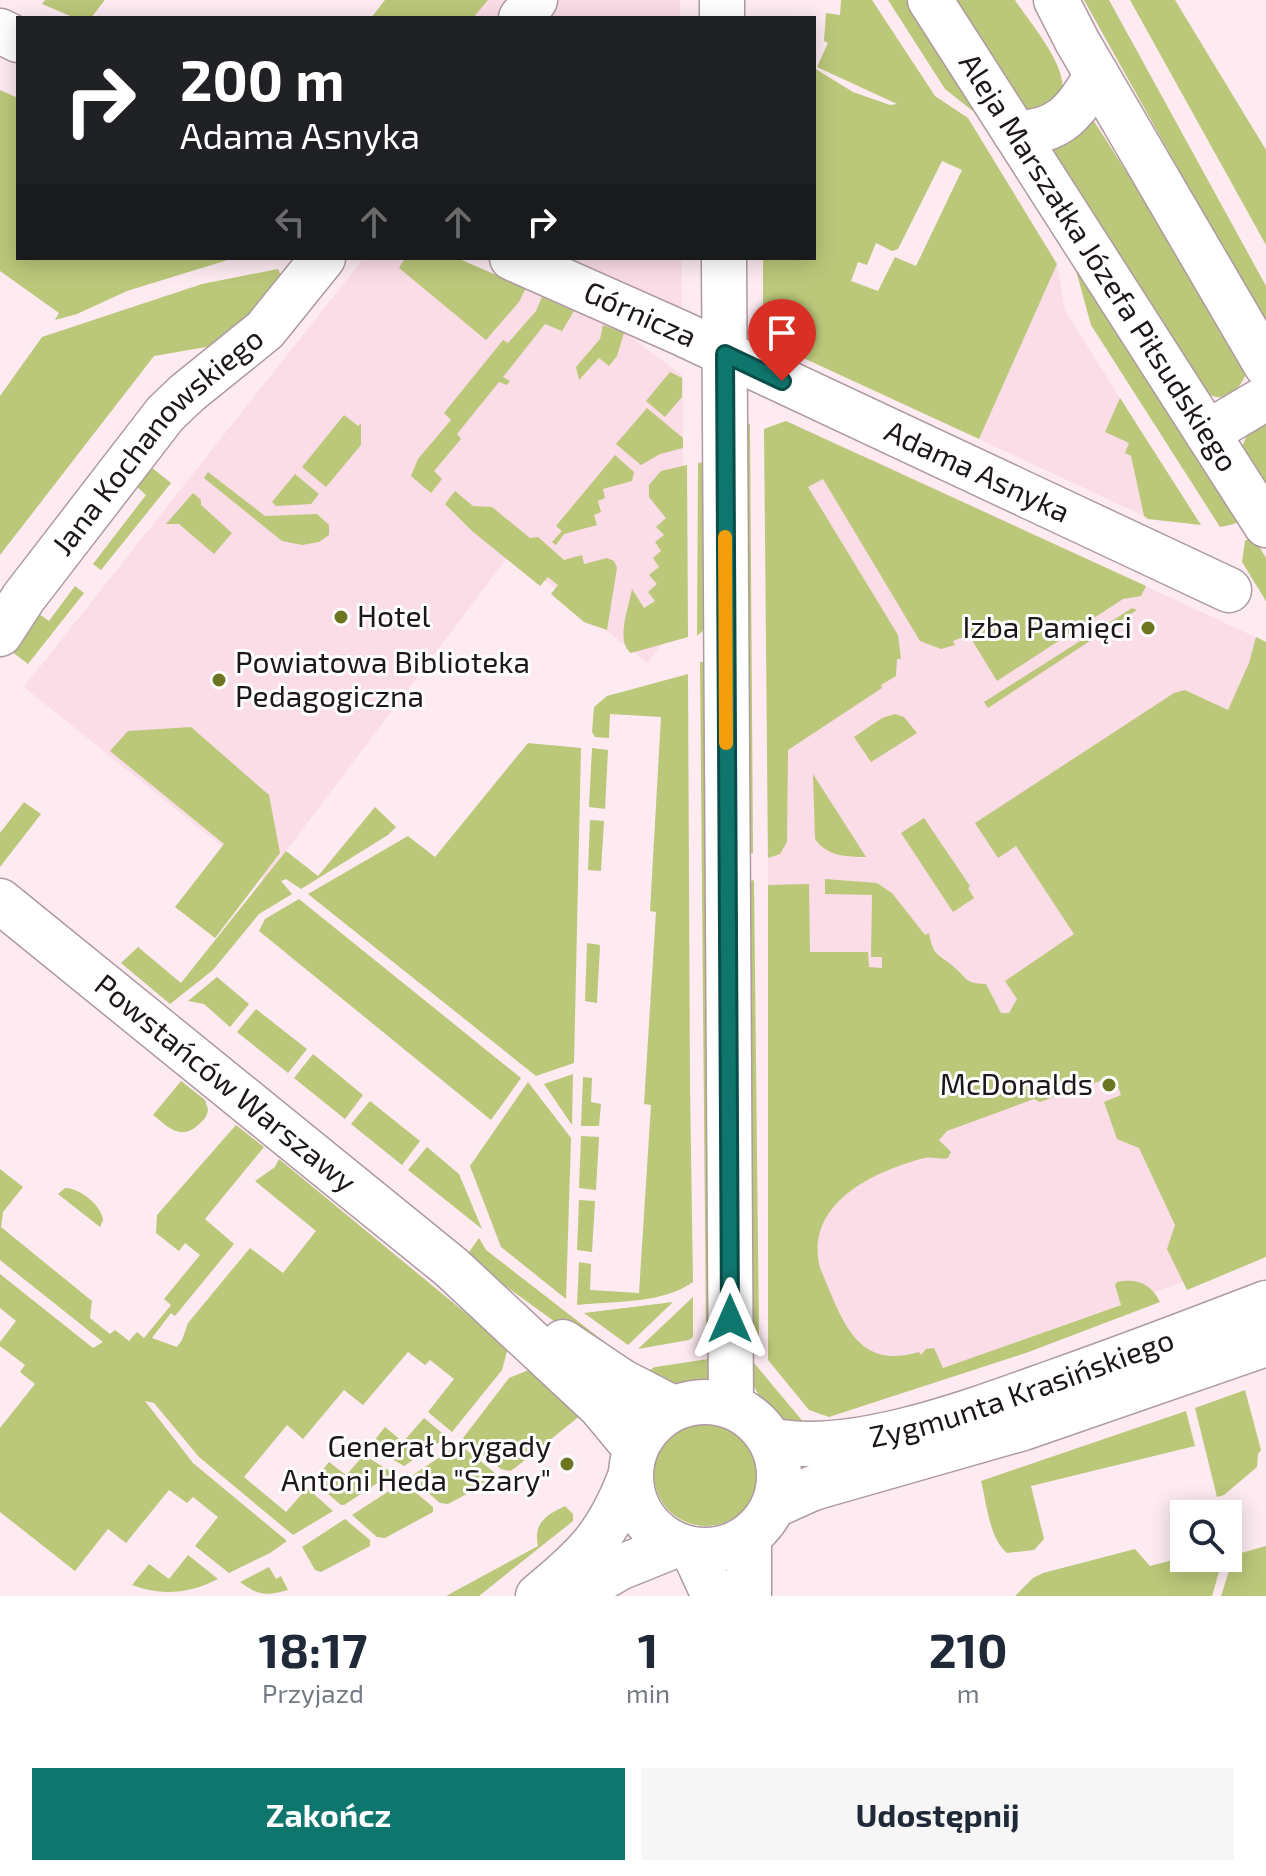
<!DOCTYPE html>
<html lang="pl">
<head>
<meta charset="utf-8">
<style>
  :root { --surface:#fff; --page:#f6f6f7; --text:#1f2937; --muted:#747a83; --accent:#0f766e }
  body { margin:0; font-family:"Exo 2",sans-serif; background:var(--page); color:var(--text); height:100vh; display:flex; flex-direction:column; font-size:30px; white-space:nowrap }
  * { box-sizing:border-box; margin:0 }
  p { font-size:26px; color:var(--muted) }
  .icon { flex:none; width:44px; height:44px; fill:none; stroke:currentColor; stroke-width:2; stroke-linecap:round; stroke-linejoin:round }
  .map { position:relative; height:1596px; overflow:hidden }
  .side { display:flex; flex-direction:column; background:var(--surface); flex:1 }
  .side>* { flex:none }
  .top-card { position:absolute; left:16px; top:16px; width:800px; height:244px; border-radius:0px; box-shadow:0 4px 20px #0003; background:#202124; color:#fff; overflow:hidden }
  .tools { position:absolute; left:1170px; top:1500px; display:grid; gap:16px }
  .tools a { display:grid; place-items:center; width:72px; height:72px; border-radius:0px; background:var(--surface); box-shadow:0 4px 20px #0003; font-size:40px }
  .pin { position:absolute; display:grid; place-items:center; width:68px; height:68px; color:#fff; margin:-82px -34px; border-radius:50% 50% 50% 0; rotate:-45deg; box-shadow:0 0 8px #0007 }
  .pin .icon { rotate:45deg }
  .me { position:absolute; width:88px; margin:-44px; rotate:0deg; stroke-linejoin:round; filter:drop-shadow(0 0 6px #0008) }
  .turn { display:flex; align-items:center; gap:28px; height:168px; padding:0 32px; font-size:36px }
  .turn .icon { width:104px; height:104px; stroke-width:2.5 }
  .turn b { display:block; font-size:56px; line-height:68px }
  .lanes { display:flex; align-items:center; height:76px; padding:0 32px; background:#0003; justify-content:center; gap:40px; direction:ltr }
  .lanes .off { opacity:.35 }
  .eta { display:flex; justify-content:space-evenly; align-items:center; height:136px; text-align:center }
  .eta b { font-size:48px; font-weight:700; line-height:56px }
  .primary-button { display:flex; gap:16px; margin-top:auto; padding:16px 32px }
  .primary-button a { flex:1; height:92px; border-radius:0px; background:var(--accent); color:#fff; font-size:32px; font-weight:700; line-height:92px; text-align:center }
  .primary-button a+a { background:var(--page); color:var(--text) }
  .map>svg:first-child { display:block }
</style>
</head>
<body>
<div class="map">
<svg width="1266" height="1596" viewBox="0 0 1266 1596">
  <rect width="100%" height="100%" fill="#fdebf1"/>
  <g fill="#fbdde7">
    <polygon points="485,0 680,0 680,18 471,18"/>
    <polygon points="364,258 456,258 625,333 683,376 683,616 647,663 511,553 264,880 24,687"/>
    <polygon points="542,258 681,258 682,320"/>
    <polygon points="1057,264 1065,311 1141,431 1133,465 1144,516 979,439"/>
    <polygon points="862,455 1266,642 1233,1264 885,1389 770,1303 766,510"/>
  </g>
  <g fill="#bbc779" fill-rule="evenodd">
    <polygon points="45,0 104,0 104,1 91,18 75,18 42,4"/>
    <polygon points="385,0 488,0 473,18 371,18"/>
    <path d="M841,0h31l63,96 33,22 89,146 -78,175 -206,-95 -10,-14v-72h51v-190l39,24 37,13 7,-1 -80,-37 11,-24 -4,-2 2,-28 14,2zM942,161l20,9 -46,96 -21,-9 -17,34 -27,-10 7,-19 9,3 9,-22 16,8 6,-2z"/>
    <polygon points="888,0 911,0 1242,519 1234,524 1220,527 1091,325 1075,267 974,112 945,89"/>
    <path d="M951,0h64c15,23 53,66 47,93l-27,19 -9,-2z"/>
    <polygon points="1084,0 1109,0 1266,286 1266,326"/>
    <polygon points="1130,0 1175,0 1266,150 1266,245"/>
    <polygon points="0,90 18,98 18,258 234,258 127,291 77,314 55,320 59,313 0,271"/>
    <path d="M1090,115l57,89 99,170c-8,18 -21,30 -40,19l-160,-246z"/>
    <polygon points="405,258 457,258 526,288 519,302 486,340 399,268"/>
    <polygon points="278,269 281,275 250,314 212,346 154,356 0,555 0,396 42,337 202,284"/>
    <polygon points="542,297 574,311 562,331 545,324 503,377 510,381 507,385 499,382 457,434 461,439 434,471 442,479 431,493 411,476 418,459 451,420 444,413 503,340 508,343 536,311"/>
    <polygon points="603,325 624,333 617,356 609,366 599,358 579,380 576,367 600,339"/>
    <polygon points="670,372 682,378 682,397 665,417 646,401"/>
    <polygon points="1120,398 1201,525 1148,519 1144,516 1131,456 1125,453 1129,443 1105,432"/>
    <polygon points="647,408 683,438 683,448 660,454 641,465 616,444"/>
    <polygon points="344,415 358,426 361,423 361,445 326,487 302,467"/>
    <polygon points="786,421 1146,586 1141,596 1123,599 997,681 970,637 965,640 963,637 953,641 955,645 941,649 920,641 823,479 808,487 898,635 901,659 897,659 896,676 881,685 882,688 788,750 787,842 780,854 768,858 764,429"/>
    <polygon points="750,424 753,853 748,853 746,425"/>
    <polygon points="1263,425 1266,425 1266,493 1242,447 1248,432"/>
    <polygon points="615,455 634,472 632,481 603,489 605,498 598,501 601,512 594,515 597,525 564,534 556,545 552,542 562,531 556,526"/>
    <polygon points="704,462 707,627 697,636 698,463"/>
    <path d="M687,465l1,172 -57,16c-16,-12 -2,-46 1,-64l12,19 11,-7 -7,-9 9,-8 -8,-9 10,-8 -6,-9 8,-7 -6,-9 9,-7 -8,-8 10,-9 -17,-21v-12l12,-14z"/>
    <polygon points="151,467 171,483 101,570 93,564 146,495 135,485"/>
    <polygon points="208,472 265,516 317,514 329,525 329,535 319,542 302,545 282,541 204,478"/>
    <polygon points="295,474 319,494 311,504 276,506 272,502"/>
    <polygon points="455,491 473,506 492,507 530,538 538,537 564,560 582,555 584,564 607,558 614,561 617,568 607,630 584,622 551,594 558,585 548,577 540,586 472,531 445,504"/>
    <polygon points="193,493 201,500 201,505 232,533 214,554 179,524 166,524"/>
    <polygon points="1253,536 1266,558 1266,601 1242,562 1245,541"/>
    <polygon points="75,586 84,593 28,664 11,651 36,612 49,621"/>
    <polygon points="1132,608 1137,610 988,708 984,702"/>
    <path d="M1256,637l10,5v615l-79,33 -20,-41 8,-24 -36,-77 -22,-9 -13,-37 17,-7 -7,-19 -74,26 -6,-3 -87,32 -8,9 12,12 -3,6c-8,2 -16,-2 -24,0 -52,14 -120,46 -104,110 21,47 34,104 99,84l2,3 5,-6 8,-1 9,20 178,-63 -6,-20 2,-3c19,-4 34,1 43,20l-134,51 -197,64 -20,-7 -41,-50v-475l41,-1 1,68h58l1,15 13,1v-11h-11l1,-62 -47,-1v-15l52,4 15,10 33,42 4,-2c4,24 10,21 25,34 15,13 10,16 32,17l15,29h8l8,-14 -12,-18 69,-47 -58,-88 -18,12 -23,-35 199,-130 11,-3 43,20 21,-47z"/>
    <polygon points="700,662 705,662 714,1338 706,1337"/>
    <path d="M688,674l2,413 3,195c-31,22 -78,19 -116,23l2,-43 12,2 -1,26 49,3 12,-188 -7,-1 12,-192 -6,-1 11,-194 -51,-3 -1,24 -14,-1 -3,-5 2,-25 13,-11z"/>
    <polygon points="895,714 904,717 917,733 871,762 854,737 882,718"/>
    <polygon points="191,727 269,795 280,853 215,938 175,907 224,844 110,751 128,731"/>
    <polygon points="528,743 581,748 574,1063 536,1076 308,894 408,836 435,857"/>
    <polygon points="592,748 608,750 605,809 589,807"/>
    <path d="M813,774l53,83c-20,0 -39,-1 -51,-18z"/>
    <polygon points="24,802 41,814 0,867 0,833"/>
    <polygon points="375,807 396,827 388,835 301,889 286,879 281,881 292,894 259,914 213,970 170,1004 121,963 138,947 181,983 286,851 318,876"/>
    <polygon points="924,818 970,886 968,888 974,898 953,912 901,833"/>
    <polygon points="590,820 604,821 601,871 588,870"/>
    <polygon points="754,880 759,1335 752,1339 748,882"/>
    <polygon points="299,899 521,1078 491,1120 259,931 265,919"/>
    <polygon points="587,943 600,945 597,1003 585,1001"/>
    <polygon points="217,977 249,1004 230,1027 204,1004 188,1001"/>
    <polygon points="256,1009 307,1049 288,1073 237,1032"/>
    <polygon points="313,1054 363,1095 345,1119 294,1078"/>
    <polygon points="573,1074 572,1125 544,1084"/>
    <polygon points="583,1077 592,1078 591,1102 601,1104 599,1126 581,1126"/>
    <path d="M181,1081l24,19 3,9c-1,8 -4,11 -10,16 -17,16 -30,2 -45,-10z"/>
    <polygon points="528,1082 571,1138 566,1299 501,1247 470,1166"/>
    <polygon points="370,1101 420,1141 402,1165 351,1124"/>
    <polygon points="236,1125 264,1147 205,1219 234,1244 175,1316 171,1313 152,1338 177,1347 182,1340 188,1323 250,1248 283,1273 316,1231 255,1181 275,1167 279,1159 508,1348 502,1370 452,1432 428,1412 454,1379 430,1360 425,1365 408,1352 363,1405 344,1390 303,1439 287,1425 244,1477 286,1512 307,1488 333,1511 293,1535 199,1457 154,1403 145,1401 193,1463 287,1541 270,1553 229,1573 195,1546 218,1517 193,1497 187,1503 169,1490 126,1543 108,1529 75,1571 0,1512 0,1428 35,1384 20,1372 25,1365 0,1346 0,1342 16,1321 0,1308 0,1274 93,1348 103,1342 0,1260 0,1169 23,1187 3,1212 1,1227 92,1301 90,1318 110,1334 115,1330 129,1341 137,1332 144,1338 171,1305 164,1299 200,1255 185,1243 179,1251 156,1233 157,1215"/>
    <polygon points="581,1136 599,1137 596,1190 579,1188"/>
    <polygon points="427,1147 459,1174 482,1229 408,1170"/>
    <path d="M65,1188c15,0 36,17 38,32l-3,7 -42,-33z"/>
    <polygon points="579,1200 595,1201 592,1252 577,1250"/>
    <polygon points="479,1238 486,1250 615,1350 624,1363 580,1340 485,1271 469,1252"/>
    <polygon points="693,1297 693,1337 689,1340 638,1349"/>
    <polygon points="673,1302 628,1345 584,1313"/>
    <polygon points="749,1357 810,1430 781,1425 766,1407 754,1387"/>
    <polygon points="715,1358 714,1379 705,1384 672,1390 636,1378 655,1367"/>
    <polygon points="531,1369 581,1415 515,1468 510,1471 501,1469 463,1438 509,1378"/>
    <polygon points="1245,1390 1261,1450 1258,1454 1257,1467 1224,1495 1217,1497 1195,1408"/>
    <path d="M1186,1411l9,35 -164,40 13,53 -10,11 -27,3c-18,-15 -20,-49 -26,-72z"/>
    <polygon points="424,1418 447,1437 404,1466 370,1446 385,1427 403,1442"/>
    <circle cx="706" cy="1474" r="52"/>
    <polygon points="459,1444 495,1473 495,1479 448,1504 440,1503 410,1477"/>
    <polygon points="364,1455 393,1473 344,1505 341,1505 313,1481 329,1462 346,1475"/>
    <polygon points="403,1482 433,1507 433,1512 385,1538 377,1537 352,1515"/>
    <path d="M565,1506l8,8v7l-94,75h-33l92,-50c-5,-23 8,-31 27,-40z"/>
    <polygon points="345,1519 370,1540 370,1546 321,1572 315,1570 302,1547"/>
    <polygon points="1266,1546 1266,1596 1221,1596 1234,1555"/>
    <polygon points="1135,1549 1150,1566 1184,1557 1223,1558 1212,1596 1015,1596 1033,1578 1043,1573"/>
    <path d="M188,1555l30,24c-29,15 -58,17 -86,6l17,-21 20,15z"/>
    <path d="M269,1567l7,12 5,-3 7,14c-22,6 -29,6 -48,-8z"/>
  </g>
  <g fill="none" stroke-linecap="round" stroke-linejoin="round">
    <defs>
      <g id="minor">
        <polyline points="722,0 722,18"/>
        <path id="s1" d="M930,0l336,525"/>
        <polyline points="1056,0 1077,41 1266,365"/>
        <polyline points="521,18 535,0"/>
        <polyline points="0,31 18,40"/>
        <path d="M1015,133c46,0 60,-22 82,-58"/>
        <path id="s2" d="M512,258l169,75 548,257"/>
        <polyline points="724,258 731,1406"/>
        <polyline points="1207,433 1266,398"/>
        <path id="s3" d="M0,634l24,-37 141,-183 22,-21 78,-63 58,-72"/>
        <path id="s4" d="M0,901l451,366 149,139 35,42"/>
        <polyline points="563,1342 621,1381 673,1408"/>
        <circle cx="705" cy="1476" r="74"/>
        <path id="s5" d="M770,1440c81,18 206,-30 284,-58 71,-25 142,-52 212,-79"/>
        <polyline points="773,1506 813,1488 1023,1428 1266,1344"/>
        <polyline points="749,1536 749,1596"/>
        <polyline points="693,1550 714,1596"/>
        <path d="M538,1596c48,-39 70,-61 92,-119"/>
        <polyline points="572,1596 619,1568 676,1545"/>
      </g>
    </defs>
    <use href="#minor" stroke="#ae9aa1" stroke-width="47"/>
    <use href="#minor" stroke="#fff" stroke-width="44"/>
  </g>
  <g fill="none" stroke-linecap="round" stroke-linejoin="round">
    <defs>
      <polyline id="route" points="730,1319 725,354 782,381"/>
    </defs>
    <use href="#route" stroke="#0a4d48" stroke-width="20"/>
    <use href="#route" stroke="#0f766e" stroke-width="14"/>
    <polyline stroke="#f59e0b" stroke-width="14" points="725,537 726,743"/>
  </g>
  <g fill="#6c751f" stroke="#fefefe" stroke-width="3">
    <circle cx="341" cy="617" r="8"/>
    <circle cx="1148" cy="628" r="8"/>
    <circle cx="219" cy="680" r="8"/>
    <circle cx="1109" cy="1085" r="8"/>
    <circle cx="567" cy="1464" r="8"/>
  </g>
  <g text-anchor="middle" stroke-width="6" stroke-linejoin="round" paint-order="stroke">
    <g font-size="30" fill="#1e1719" stroke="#fefefe">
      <text dy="10" stroke="none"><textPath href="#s1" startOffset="312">Aleja Marszałka Józefa Piłsudskiego</textPath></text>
      <text dy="10" stroke="none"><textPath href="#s2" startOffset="140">Górnicza</textPath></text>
      <text dy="10" stroke="none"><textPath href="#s3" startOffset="250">Jana Kochanowskiego</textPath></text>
      <text dy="10" stroke="none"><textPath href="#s2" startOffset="512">Adama Asnyka</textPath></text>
      <text dy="10" stroke="none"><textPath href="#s4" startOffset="290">Powstańców Warszawy</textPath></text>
      <text dy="10" stroke="none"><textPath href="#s5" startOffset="260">Zygmunta Krasińskiego</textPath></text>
    </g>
    <g font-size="30" fill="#1e1719" stroke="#fefefe" text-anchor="end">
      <text x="357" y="627" text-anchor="start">Hotel</text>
      <text x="1132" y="638">Izba Pamięci</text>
      <text x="235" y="673" text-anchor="start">Powiatowa Biblioteka<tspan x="235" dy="34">Pedagogiczna</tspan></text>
      <text x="1093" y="1095">McDonalds</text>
      <text x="551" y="1457">Generał brygady<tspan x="551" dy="34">Antoni Heda "Szary"</tspan></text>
    </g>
  </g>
</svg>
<div class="tools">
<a><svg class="icon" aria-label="search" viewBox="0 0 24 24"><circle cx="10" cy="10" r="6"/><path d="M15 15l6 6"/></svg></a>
</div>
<div class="pin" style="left:782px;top:381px;background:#d93025"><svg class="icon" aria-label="arrive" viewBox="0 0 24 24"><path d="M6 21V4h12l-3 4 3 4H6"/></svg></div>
<svg class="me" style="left:730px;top:1319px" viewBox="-20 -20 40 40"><path d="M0-17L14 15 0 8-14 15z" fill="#0f766e" stroke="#fff" stroke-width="4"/></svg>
<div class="top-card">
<div class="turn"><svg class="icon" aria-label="right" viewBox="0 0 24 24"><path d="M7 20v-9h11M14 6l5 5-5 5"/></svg><div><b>200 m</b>Adama Asnyka</div></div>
<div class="lanes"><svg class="icon off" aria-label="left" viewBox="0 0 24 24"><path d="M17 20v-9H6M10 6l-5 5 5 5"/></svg><svg class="icon off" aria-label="ahead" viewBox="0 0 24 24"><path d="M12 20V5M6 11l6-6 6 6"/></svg><svg class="icon off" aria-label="ahead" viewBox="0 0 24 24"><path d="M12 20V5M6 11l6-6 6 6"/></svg><svg class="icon" aria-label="right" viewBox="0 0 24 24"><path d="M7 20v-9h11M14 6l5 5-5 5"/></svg></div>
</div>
</div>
<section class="side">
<div class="eta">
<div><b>18:17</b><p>Przyjazd</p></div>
<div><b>1</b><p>min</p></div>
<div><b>210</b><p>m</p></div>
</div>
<div class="primary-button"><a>Zakończ</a><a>Udostępnij</a></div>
</section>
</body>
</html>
